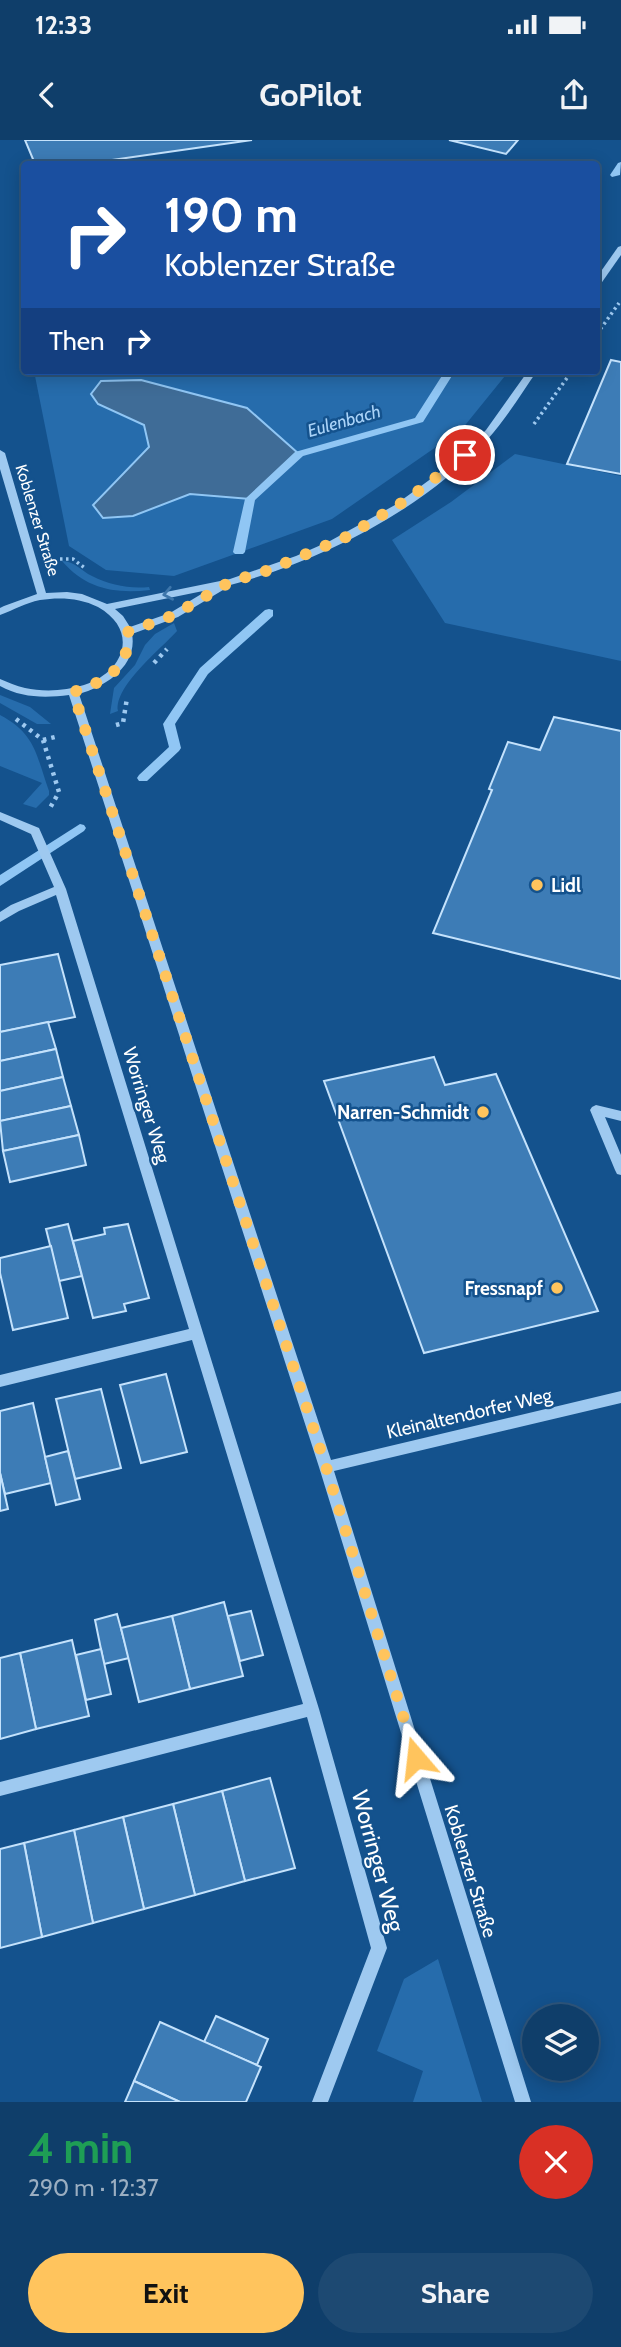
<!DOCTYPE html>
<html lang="en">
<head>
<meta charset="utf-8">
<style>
  :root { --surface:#0f3e6a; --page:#1d4972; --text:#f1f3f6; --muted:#9baec1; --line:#2f577e; --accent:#ffc45d }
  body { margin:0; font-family:Cabin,sans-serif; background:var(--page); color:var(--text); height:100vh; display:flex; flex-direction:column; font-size:26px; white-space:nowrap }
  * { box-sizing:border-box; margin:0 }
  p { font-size:23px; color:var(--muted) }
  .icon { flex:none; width:38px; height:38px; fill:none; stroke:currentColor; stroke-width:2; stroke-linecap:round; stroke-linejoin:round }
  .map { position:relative; height:1962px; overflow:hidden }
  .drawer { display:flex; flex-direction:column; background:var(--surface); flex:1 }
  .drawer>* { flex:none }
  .hud { position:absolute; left:21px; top:21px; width:579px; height:214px; border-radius:7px; box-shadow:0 4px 18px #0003,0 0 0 2px var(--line); background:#1a4fa0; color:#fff; overflow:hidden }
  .controls { position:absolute; left:522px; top:1864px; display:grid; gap:14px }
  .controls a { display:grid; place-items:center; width:77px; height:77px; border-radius:50%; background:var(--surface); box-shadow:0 4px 18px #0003,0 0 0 2px var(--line); font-size:35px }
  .pin { position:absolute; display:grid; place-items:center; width:60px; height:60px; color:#fff; margin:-30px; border:4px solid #fff; border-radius:50%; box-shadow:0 2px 7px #0007 }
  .me { position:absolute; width:77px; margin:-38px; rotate:343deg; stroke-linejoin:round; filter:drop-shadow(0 0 5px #0008) }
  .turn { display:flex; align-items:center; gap:24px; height:147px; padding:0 28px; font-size:32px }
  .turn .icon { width:91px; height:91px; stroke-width:2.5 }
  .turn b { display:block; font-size:49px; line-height:60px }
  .then { display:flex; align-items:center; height:66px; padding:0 28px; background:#0003; gap:14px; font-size:26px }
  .round { display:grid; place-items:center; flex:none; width:74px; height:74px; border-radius:37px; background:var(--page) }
  .headline { display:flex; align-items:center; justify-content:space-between; height:119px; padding:0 28px }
  h1 { font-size:42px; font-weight:800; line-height:52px; color:#1e9e55 }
  .primary-button { display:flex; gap:14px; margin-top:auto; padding:14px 28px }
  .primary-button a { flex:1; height:80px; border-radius:42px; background:var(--accent); color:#111; font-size:28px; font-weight:800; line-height:80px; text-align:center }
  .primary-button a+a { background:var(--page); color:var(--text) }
  .status { display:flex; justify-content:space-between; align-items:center; height:49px; padding:0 35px; background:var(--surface); direction:ltr }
  .status svg { height:19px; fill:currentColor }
  header { display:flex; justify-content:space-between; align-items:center; height:91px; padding:0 28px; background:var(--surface); font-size:32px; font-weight:800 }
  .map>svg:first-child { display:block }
</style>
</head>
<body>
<div class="status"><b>12:33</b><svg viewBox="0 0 49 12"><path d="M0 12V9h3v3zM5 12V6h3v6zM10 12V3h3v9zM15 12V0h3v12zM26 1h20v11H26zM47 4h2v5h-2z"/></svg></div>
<header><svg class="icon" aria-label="back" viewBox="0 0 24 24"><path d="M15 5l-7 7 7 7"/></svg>GoPilot<svg class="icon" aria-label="share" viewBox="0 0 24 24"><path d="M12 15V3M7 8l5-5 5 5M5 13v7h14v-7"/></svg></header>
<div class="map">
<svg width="621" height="1962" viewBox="0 0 621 1962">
  <rect width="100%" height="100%" fill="#14528d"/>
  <g fill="#266cac" fill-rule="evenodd">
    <path d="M34,231h475l-47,58 -130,90 -158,57 -68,-6 -37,-24zM141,240l106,28 52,46 -49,45 -60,-5 -57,22 -39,-11 55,-57z"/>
    <polygon points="515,314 621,336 621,521 445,483 392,400 451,362"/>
    <path d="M62,421c13,0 19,10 30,15 18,9 37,13 57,11l1,3c-35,4 -64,-1 -88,-29z"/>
    <path d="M174,483l3,8c-16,18 -63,55 -59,80l-8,3 4,-26 21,-23 10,-20 10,-11z"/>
    <polygon points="0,555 30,567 51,584 37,584 0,563"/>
    <path d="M0,575c36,19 36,40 49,76v4l-13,13 -13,-4 19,-21 -42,-17z"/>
    <polygon points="438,1819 482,1962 413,1962 423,1931 377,1911 404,1839"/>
  </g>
  <polygon fill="#3f6c97" stroke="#90c6f4" stroke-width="2" points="141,240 247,268 299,314 250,359 190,354 133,376 103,378 93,365 149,307 144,285 98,264 91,254 101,241"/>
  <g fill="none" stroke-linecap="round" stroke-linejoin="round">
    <g fill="#90c6f4" fill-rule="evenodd">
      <polygon points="621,22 620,35 612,37 610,35 618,23"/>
      <polygon points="445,231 455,231 423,282 303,316 255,360 245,412 243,414 235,414 233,412 245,359 295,312 415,278"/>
      <polygon points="269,469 273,470 273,476 208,534 175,584 181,608 179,611 147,641 139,641 137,638 139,635 169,607 163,584 200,528 265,470"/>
      <polygon points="80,684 84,685 86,688 84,691 0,746 0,735"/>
    </g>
  </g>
  <g fill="#3d7cb6" stroke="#c4e2fc" stroke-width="2">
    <polygon points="25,0 252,0 84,24 35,24"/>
    <polygon points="449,0 518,0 506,14"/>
    <polygon points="611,220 621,222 621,334 567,324"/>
    <polygon points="554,577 621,591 621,839 433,793 492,650 489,649 508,602 540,610"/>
    <polygon points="58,814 75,877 0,892 0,825"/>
    <polygon points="48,882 56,909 0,921 0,892"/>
    <polygon points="56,909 63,937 0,951 0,921"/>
    <polygon points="434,917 445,945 496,934 598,1171 424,1213 324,941"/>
    <polygon points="63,937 71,966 0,981 0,951"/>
    <polygon points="71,966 79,995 3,1011 0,981"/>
    <polygon points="79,995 86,1025 10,1042 3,1011"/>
    <polygon points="68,1084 82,1136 59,1141 46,1089"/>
    <polygon points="128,1084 149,1158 124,1164 126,1171 93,1178 73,1101 105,1094 104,1088"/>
    <polygon points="51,1106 68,1178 13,1190 0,1133 0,1118"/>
    <polygon points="166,1234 187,1312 141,1323 120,1245"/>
    <polygon points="101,1249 121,1328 75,1339 56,1259"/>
    <polygon points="33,1263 51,1343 5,1354 0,1333 0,1271"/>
    <polygon points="68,1311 80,1359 56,1365 45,1317"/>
    <polygon points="0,1333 8,1369 0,1371"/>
    <polygon points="224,1462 243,1536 190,1549 172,1476"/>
    <polygon points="251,1471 263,1515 240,1521 228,1476"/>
    <polygon points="117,1474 129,1518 104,1524 95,1480"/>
    <polygon points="172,1476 190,1549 139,1562 121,1488"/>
    <polygon points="72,1500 89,1576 36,1589 20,1513"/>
    <polygon points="101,1509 111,1554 86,1560 76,1515"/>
    <polygon points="20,1513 36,1589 0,1599 0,1518"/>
    <polygon points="270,1638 295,1728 245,1741 222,1651"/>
    <polygon points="222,1651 245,1741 195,1755 173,1664"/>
    <polygon points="173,1664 195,1755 144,1769 123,1677"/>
    <polygon points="123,1677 144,1769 93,1783 74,1690"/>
    <polygon points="74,1690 93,1783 42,1797 24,1703"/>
    <polygon points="24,1703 42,1797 0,1808 0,1709"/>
    <polygon points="216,1876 268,1899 257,1925 204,1902"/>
    <polygon points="160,1882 261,1927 246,1962 180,1962 134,1941"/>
    <polygon points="134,1941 180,1962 125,1962"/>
  </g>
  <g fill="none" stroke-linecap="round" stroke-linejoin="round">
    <g stroke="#9ec9f0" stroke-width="3.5" stroke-dasharray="2.5 3.5" stroke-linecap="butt">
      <polyline points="597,194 619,163"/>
      <polyline points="534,284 572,231"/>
      <polyline points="60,419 73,419 86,429"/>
    </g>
    <g stroke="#9ec9f0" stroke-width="4.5" stroke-dasharray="3.5 5" stroke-linecap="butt">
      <polyline points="154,523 167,509"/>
      <polyline points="16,579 43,600 59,652 50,668"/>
      <polyline points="116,585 123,583 127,558"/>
      <polyline points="43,600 59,596"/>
    </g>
    <g fill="#9ec9f0" fill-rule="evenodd">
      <polygon points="621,106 621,115 600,145 597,146 597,137 618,107"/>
      <path d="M528,231h9c-16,23 -31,48 -50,69 -68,73 -168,122 -264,147v3l-45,27 -46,17c6,32 -27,53 -53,60l252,766 290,-69v12l-287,68 197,631h-16l-196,-635 -250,-772c-24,3 -47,3 -69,-9v-7c8,3 16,7 25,9 18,4 41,3 59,-3 40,-13 56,-54 14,-78 -18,-9 -38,-10 -58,-7 -15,3 -26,10 -40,15v-7l4,-2 33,-12 -37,-125v-19l5,3 41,140 21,-1 15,2 25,10 123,-25 66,-23 34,-15 65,-36 59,-43 32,-32zM208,450l-38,23 -40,14 -7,-11 -8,-7z"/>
      <polygon points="0,672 39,688 66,749 319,1569 387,1808 328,1962 312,1962 371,1808 307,1577 0,1656 0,1642 303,1564 192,1200 0,1247 0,1235 189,1189 56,755 19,771 0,782 0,772 11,765 54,747 31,694 0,680"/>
      <polygon points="596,965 621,971 621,981 605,977 621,1015 621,1035 617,1034 615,1030 590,970 592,967"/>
    </g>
  </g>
  <defs><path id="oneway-chevron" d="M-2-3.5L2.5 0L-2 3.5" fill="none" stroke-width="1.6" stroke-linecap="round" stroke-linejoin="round" transform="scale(1.75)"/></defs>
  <use stroke="#3d76ab" href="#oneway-chevron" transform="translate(168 454) rotate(169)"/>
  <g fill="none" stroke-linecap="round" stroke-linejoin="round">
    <path stroke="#ffc45d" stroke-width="12" stroke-dasharray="0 21.6" d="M416,1618l-90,-291 -253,-775c31,-10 58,-24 55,-60l46,-17 56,-33 39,-12 77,-33 62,-38 57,-44"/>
  </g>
  <g fill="#ffc45d" stroke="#14528d" stroke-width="2.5">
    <circle cx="537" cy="745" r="7"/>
    <circle cx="483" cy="972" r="7"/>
    <circle cx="557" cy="1148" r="7"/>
  </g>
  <g text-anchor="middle" stroke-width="5" stroke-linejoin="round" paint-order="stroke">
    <g font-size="16" fill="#fff" stroke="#14528d">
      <text transform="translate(38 380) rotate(73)" y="6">Koblenzer Straße</text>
    </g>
    <g font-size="18" font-style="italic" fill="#aad3f8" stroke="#14528d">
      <text transform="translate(344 281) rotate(-16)" y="6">Eulenbach</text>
    </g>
    <g font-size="19" font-weight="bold" fill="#fff" stroke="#14528d" text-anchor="end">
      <text x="551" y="752" text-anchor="start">Lidl</text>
      <text x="469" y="979">Narren-Schmidt</text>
      <text x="543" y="1155">Fressnapf</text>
    </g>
    <g font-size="19" fill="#fff" stroke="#14528d">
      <text transform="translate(147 965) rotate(73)" y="7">Worringer Weg</text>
      <text transform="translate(469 1273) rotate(-13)" y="7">Kleinaltendorfer Weg</text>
      <text transform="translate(471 1731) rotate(73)" y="7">Koblenzer Straße</text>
    </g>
    <g font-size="23" fill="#fff" stroke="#14528d">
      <text transform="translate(378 1721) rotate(75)" y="8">Worringer Weg</text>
    </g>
  </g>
</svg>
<div class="controls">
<a><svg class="icon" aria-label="layers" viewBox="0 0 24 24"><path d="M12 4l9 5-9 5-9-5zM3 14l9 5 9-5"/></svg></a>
</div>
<div class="pin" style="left:465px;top:315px;background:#d93025"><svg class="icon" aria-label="arrive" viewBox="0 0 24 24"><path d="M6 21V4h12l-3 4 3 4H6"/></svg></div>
<svg class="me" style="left:416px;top:1618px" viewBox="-20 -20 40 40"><path d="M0-17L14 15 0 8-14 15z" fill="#ffc45d" stroke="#fff" stroke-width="4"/></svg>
<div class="hud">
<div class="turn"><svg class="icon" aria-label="right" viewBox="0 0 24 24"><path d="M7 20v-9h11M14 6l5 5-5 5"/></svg><div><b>190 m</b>Koblenzer Straße</div></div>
<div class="then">Then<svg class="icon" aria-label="right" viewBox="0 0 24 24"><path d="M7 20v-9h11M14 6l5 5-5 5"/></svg></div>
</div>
</div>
<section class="drawer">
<div class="headline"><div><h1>4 min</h1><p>290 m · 12:37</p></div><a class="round" style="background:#d93025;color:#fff"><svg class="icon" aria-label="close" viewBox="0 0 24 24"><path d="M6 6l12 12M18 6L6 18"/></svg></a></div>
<div class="primary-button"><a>Exit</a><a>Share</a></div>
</section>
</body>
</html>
